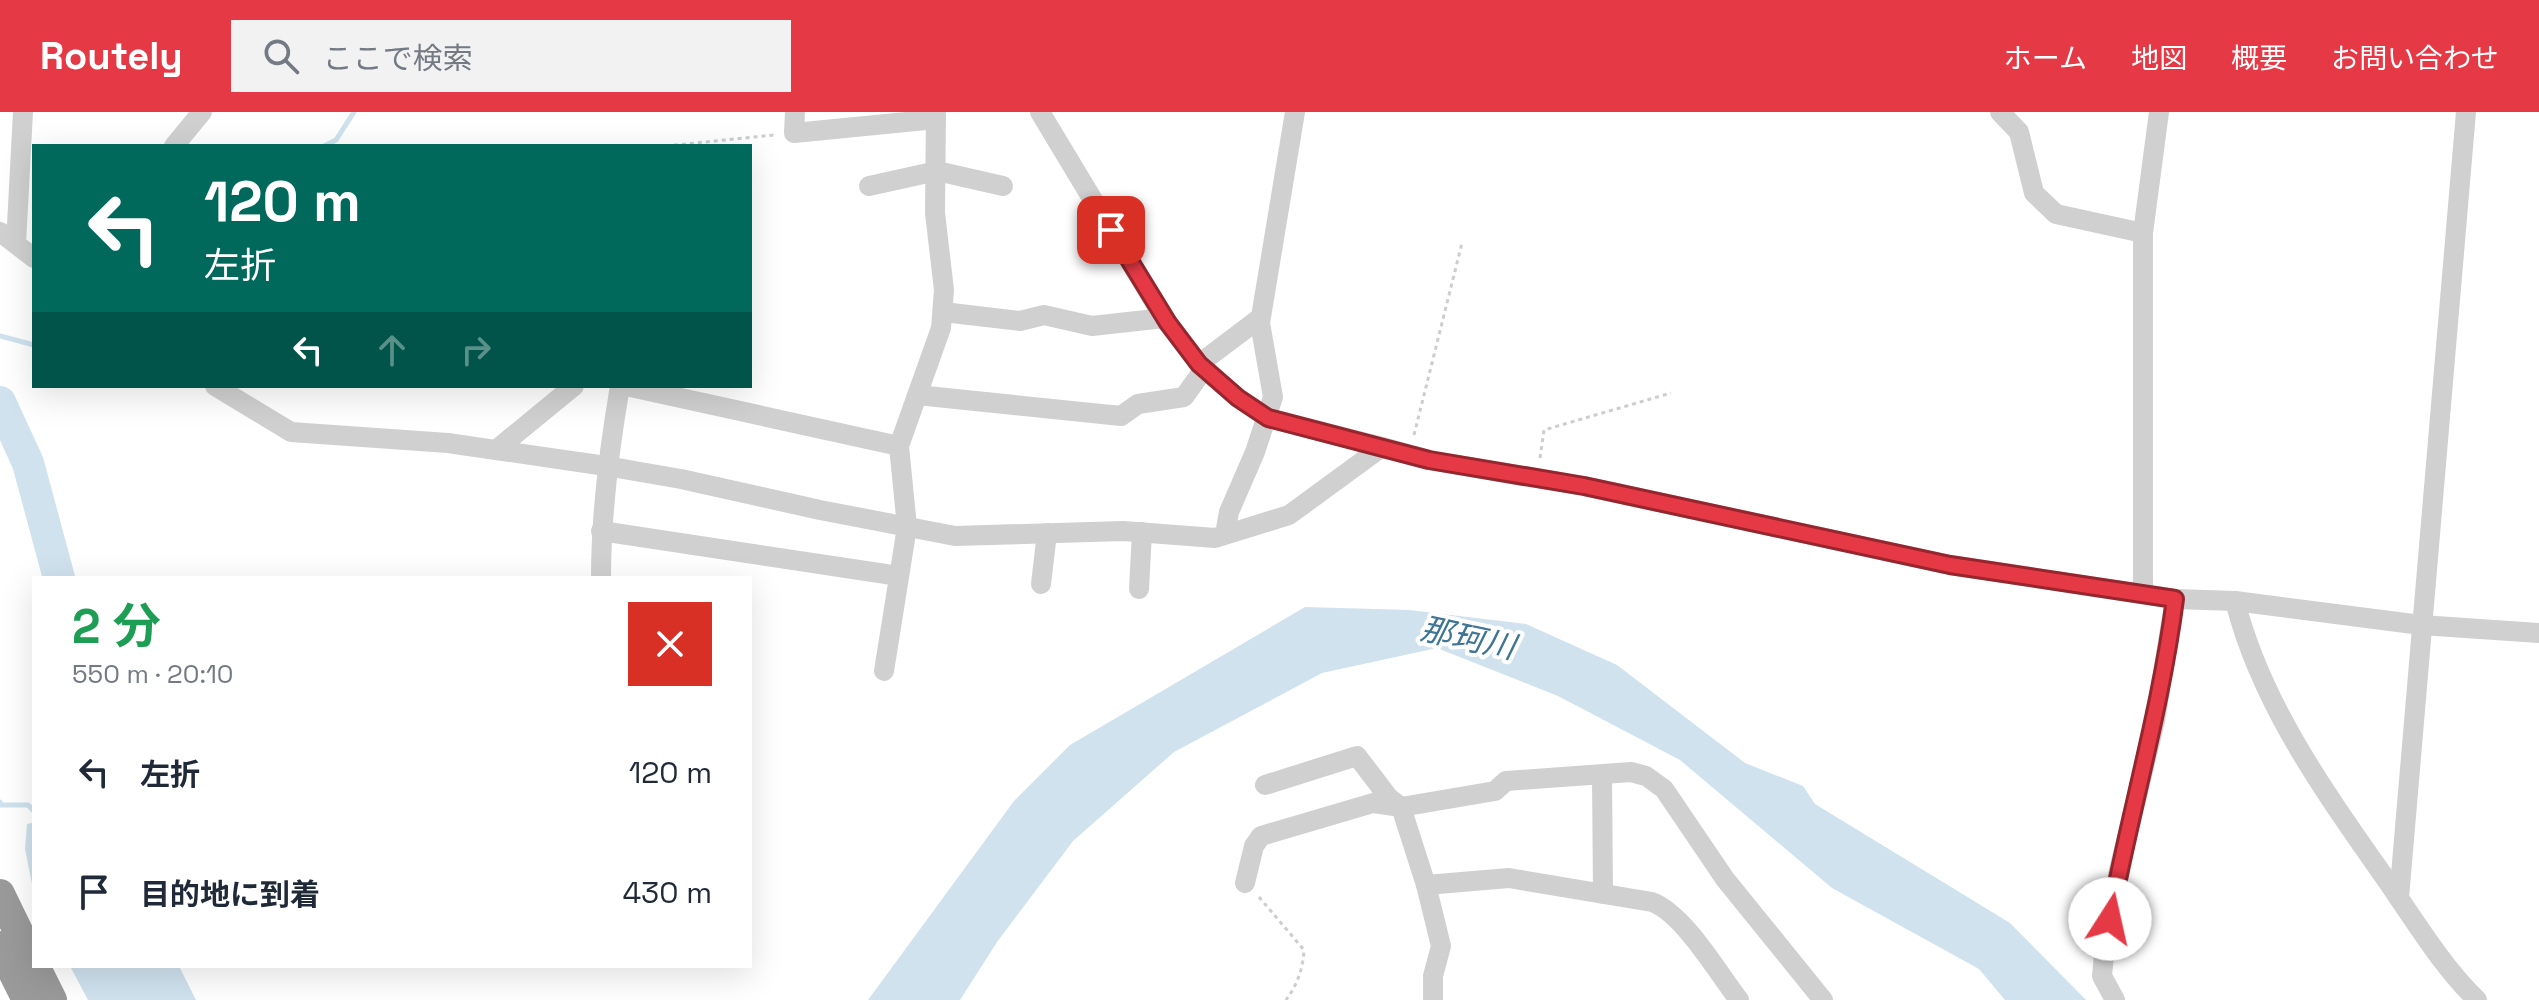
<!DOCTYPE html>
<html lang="ja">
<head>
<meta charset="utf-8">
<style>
  :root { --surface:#fff; --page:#f2f2f3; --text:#1f2937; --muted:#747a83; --accent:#e63946 }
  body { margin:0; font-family:"Space Grotesk","Noto Sans JP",sans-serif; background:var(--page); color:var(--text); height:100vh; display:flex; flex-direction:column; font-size:30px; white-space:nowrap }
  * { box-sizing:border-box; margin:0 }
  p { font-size:26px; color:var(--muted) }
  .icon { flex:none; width:44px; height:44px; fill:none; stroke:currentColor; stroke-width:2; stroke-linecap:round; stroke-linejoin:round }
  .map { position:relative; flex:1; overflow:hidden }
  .panel { position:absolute; left:32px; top:464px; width:720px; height:392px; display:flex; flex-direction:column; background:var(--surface); border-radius:0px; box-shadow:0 8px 32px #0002 }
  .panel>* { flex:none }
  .top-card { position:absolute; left:32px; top:32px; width:720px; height:244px; border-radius:0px; box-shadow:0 8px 32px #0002; background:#00695c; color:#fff; overflow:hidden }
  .pin { position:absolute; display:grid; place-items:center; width:68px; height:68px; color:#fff; margin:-34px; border-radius:16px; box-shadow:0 4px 12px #0006 }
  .me { position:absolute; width:88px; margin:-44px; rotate:10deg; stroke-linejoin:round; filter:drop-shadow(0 0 6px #0008) }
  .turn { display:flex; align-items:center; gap:28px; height:168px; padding:0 40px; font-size:36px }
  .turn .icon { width:104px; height:104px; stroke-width:2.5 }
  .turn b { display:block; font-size:56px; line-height:68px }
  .lanes { display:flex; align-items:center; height:76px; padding:0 40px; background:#0003; justify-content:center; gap:40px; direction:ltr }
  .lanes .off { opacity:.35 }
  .round { display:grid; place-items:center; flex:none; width:84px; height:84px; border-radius:0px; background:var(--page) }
  .overview { display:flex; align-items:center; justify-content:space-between; height:136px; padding:0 40px }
  h1 { font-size:48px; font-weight:700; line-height:60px; color:#1e9e55 }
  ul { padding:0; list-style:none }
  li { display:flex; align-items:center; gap:24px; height:120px; padding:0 40px }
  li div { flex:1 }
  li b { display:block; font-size:30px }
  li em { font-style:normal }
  header { display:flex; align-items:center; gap:48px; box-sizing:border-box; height:112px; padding:0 40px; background:var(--accent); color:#fff }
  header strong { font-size:38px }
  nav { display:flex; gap:44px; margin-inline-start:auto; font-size:28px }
  .search { width:560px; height:72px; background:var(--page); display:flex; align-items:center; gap:20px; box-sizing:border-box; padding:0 28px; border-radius:0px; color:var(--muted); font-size:30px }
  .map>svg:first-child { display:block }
</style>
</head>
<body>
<header>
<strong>Routely</strong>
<div class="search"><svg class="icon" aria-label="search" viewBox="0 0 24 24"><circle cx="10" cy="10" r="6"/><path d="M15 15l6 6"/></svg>ここで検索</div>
<nav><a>ホーム</a><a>地図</a><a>概要</a><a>お問い合わせ</a></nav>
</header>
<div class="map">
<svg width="2539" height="888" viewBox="0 0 2539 888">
  <rect width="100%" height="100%" fill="#fff"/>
  <g fill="#cfe2ee">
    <polygon points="1305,495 1409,498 1526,512 1617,553 1745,651 1803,674 1815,692 2010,811 2086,888 2005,888 1979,857 1832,776 1680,648 1558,584 1437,536 1322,561 1174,640 1073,729 997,830 960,888 868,888 1014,689 1070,633"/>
    <polygon points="34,679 34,782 25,737 27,712 32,711"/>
    <polygon points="70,854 179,854 196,888 88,888"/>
  </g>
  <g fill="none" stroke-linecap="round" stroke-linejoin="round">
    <g stroke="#cfe2ee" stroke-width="5">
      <polyline points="324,34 336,28 354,0"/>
      <polyline points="0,224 34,233"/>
      <polyline points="0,690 1,693 28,693 34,699"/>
    </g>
    <polyline stroke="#cfe2ee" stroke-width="32" points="0,290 28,351 59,466"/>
    <g stroke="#cdcdcd" stroke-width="3" stroke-dasharray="4 4" stroke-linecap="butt">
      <polyline points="666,34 774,23"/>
      <polyline points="1414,323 1462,131"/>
      <polyline points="1540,346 1544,318 1671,281"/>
      <path d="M1259,785l45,53c-1,19 -7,35 -18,50"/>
    </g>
    <g stroke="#d0d0d0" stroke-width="20">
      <polyline points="795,0 794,21 936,7"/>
      <polyline points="1040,0 1164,206 1199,252 1238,286 1268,306 1382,335"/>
      <polyline points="2000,0 2019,20 2034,81 2056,102 2143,121"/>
      <polyline points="174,34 202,0"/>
      <polyline points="869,74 937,59 1003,74"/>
      <polyline points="0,120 34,146"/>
      <polyline points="16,132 23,0"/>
      <polyline points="943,200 1020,209 1044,203 1092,214 1164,206"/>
      <polyline points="1199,252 1260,206"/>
      <polyline points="215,274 291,320 448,331 606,354 681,367 820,398 955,424 1123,419 1215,426 1289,403 1382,335 1429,348 1584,374 1950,453 2175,487 2235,489 2421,513 2539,521"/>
      <polyline points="626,274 899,334"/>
      <polyline points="917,283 1121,304 1138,292 1184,285 1204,257"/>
      <polyline points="496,338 574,274"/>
      <polyline points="601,419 899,464"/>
      <polyline points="1225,422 1229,400 1255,340 1273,285 1260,211 1295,0"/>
      <path d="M601,466c0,-65 8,-128 19,-192"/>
      <polyline points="1041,472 1047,421"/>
      <polyline points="1139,477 1142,420"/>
      <polyline points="2143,482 2143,121 2159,0"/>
      <path d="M2235,489c27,107 95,198 157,287 26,38 52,80 85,112"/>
      <polyline points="884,559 907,415 899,334 941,216 944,178 935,101 936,0"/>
      <polyline points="1602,664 1603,782"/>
      <polyline points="1265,673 1357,644 1389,686 1401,695 1495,679 1506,669 1631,660 1646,664 1664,677 1725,767 1823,888"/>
      <path d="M1245,771l9,-37 7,-10 112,-33 28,4 25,78 83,-7 143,24c32,12 66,71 87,98"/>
      <polyline points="1426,773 1441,834 1433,864 1433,888"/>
      <polyline points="2399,786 2466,0"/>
      <polyline points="2115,888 2102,864 2105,832 2119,758 2155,609 2175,487"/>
    </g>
    <g stroke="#9a9a9a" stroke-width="30">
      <polyline points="0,782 34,852"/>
      <polyline points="0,834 27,888"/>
      <polyline points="35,854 52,888"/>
    </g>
  </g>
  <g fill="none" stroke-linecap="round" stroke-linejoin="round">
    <defs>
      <path id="route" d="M1111,118l57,93 31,41 39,34 30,20 161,42 155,26 366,79 225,34c-14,109 -45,213 -65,320"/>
    </defs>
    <use href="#route" stroke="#96252e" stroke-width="20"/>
    <use href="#route" stroke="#e63946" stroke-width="14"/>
  </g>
  <g text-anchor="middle" stroke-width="8" stroke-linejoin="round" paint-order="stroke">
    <g font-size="32" font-style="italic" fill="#3f7597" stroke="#fff">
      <text transform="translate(1468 526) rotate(12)" y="11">那珂川</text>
    </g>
  </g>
</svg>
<div class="pin" style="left:1111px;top:118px;background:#d93025"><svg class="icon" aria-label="arrive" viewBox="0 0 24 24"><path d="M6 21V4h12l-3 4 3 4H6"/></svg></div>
<svg class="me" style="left:2110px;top:807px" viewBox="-20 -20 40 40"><circle r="19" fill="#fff"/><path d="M0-13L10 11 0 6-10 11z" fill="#e63946"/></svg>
<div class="top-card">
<div class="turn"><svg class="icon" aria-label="left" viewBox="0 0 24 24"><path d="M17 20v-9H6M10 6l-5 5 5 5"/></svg><div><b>120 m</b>左折</div></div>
<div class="lanes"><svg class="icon" aria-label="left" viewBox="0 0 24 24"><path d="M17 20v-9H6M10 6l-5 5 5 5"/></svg><svg class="icon off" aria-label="ahead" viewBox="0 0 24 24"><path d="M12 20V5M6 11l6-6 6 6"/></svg><svg class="icon off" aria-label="right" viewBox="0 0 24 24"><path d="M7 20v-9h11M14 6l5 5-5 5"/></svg></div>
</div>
<section class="panel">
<div class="overview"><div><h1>2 分</h1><p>550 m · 20:10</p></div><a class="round" style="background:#d93025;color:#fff"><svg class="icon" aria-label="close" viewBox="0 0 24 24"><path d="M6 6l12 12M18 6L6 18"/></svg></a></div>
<ul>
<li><svg class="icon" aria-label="left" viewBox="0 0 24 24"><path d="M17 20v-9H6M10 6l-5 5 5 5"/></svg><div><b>左折</b></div><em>120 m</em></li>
<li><svg class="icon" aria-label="arrive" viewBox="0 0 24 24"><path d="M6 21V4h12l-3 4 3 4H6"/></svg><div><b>目的地に到着</b></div><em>430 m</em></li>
</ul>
</section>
</div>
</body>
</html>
